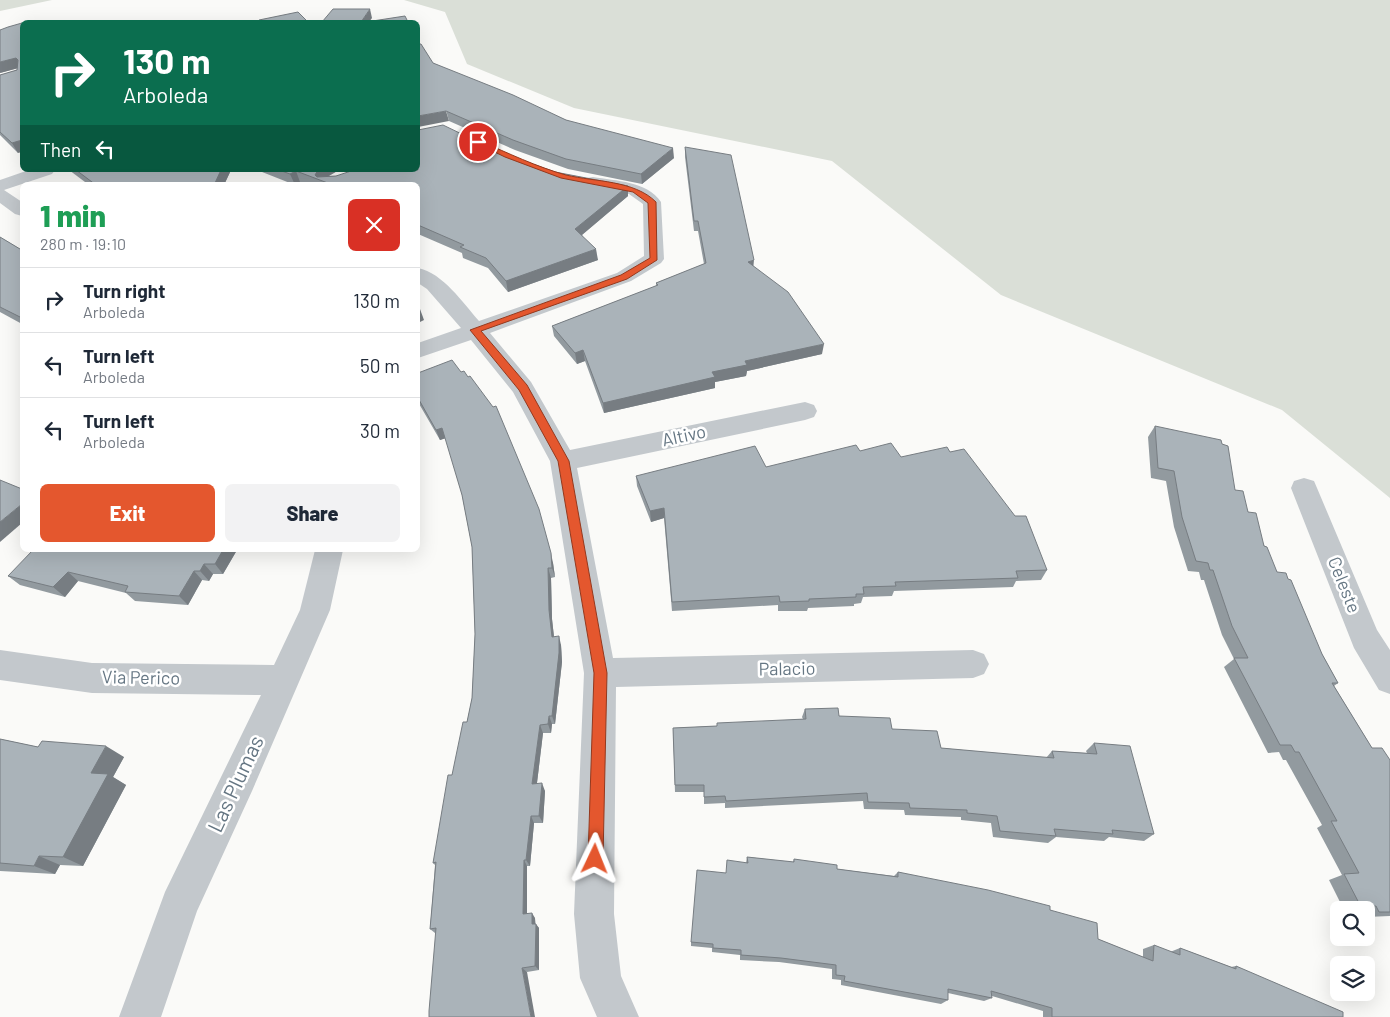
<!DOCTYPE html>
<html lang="en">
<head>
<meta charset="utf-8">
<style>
  :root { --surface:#fff; --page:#f2f2f3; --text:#1f2937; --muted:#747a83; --line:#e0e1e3; --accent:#e4572e }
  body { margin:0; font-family:Barlow,sans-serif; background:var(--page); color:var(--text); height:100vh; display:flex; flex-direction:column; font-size:19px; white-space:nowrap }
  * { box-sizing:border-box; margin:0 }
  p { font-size:16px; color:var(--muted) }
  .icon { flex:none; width:28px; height:28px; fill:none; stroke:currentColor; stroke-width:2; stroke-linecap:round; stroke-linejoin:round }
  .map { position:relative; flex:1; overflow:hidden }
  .panel { position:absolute; left:20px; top:182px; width:400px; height:370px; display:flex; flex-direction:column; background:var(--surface); border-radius:8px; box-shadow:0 5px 20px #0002 }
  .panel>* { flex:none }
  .top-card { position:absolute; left:20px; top:20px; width:400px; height:152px; border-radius:8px; box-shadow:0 5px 20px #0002; background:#0b6e4f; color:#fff; overflow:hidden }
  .controls { position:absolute; left:1330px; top:901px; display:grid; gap:10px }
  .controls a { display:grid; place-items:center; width:45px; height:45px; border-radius:8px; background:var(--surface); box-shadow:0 5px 20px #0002; font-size:25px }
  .pin { position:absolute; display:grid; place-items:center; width:42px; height:42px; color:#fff; margin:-21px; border:2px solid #fff; border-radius:50%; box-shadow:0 1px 5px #0007 }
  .me { position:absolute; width:55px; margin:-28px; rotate:2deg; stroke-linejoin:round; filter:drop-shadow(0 0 4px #0008) }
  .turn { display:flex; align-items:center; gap:18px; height:105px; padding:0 20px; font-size:22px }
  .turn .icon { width:65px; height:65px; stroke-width:2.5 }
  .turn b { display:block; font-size:35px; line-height:42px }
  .then { display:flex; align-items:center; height:48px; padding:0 20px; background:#0003; gap:10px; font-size:19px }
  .round { display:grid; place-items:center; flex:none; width:52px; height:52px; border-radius:8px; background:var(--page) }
  .head { display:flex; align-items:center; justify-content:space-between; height:85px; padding:0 20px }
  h1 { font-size:30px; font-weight:800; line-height:38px; color:#1e9e55 }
  .primary-button { display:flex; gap:10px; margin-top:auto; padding:10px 20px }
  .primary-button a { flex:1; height:58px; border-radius:8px; background:var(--accent); color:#fff; font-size:20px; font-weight:800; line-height:58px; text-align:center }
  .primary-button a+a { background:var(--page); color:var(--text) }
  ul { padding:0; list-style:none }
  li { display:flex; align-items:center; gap:15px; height:65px; padding:0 20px; border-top:1px solid var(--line) }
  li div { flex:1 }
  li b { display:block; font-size:19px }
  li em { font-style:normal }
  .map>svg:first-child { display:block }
</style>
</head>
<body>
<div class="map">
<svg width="1390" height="1017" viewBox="0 0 1390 1017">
  <rect width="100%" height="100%" fill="#fafaf8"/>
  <g fill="#dadfd7">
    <polygon points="0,0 52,0 0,11"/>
    <polygon points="404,0 1390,0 1390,498 1282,410 1001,295 832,161 574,108 467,64 445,12"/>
  </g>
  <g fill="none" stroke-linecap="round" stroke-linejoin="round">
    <g fill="#c3c8cc" fill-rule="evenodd">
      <polygon points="29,170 55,170 52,174 4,190 22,202 22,216 15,214 0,203 0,180"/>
      <path d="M593,177c23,4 54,4 68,25l3,57 -3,4 -30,18 -141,52 41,49 39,68 235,-48 9,3 3,6 -3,6 -9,3 -228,48 36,190 360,-8 11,4 5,10 -5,10 -11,4 -357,9 -2,227 7,62 18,41h-42l-17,-39 -6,-64 10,-241 -34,-212 -37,-69 -42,-52 -53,18v-15l43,-15 -34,-39 -9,-6v-15c25,5 45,35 61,53l138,-48 27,-17 -1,-52 -14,-10 -42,-8 -3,-4 3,-4z"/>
      <polygon points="1304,478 1314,481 1317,488 1377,630 1390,650 1390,694 1379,690 1354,648 1291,488 1294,481"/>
      <polygon points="315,550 343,550 330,610 252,791 197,911 161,1017 119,1017 165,892 261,695 92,693 0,680 0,650 92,663 274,665 300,610"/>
    </g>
  </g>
  <g fill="#929a9f">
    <polygon points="22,23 18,153 0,135 0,75 17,70 18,68 0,73"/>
    <polygon points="433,63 566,120 674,158 642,184 568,169 515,150 449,121"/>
    <polygon points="685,147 753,266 822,354 747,371 746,376 715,382 715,388 604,413 585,361 577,364 554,336 552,326 656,286 656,283 704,264 698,231 694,231 685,157"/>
    <polygon points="499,152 555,172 628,186 628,196 582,235 598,260 508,292 488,268 463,258 462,253 418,234 418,185 309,185 300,182 295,185 257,170 339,170 329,176 336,176"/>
    <polygon points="69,170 231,170 224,185 89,185"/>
    <polygon points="0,237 20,249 22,248 22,324 0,312"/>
    <polygon points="418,373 553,563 555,577 551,578 552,619 554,637 561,645 562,662 555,724 552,724 551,733 543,733 537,783 545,791 543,823 534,823 530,866 527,866 527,914 535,918 535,924 539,928 539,970 527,972 435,933 430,929 435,865 433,863 452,775 467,722 472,698 475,634 472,547 462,495 446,438 440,440 418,402"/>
    <polygon points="1155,426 1235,490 1248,512 1277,572 1338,683 1334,686 1372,748 1390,760 1390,916 1366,917 1366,910 1344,910 1329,880 1342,875 1317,828 1322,825 1286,760 1283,760 1279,752 1268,753 1224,667 1234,659 1222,635 1204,580 1201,580 1199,572 1188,571 1174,527 1166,481 1151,478 1148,437"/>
    <polygon points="860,451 901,457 1047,570 1041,580 1016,581 1013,587 894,591 892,596 863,597 861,603 854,604 854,606 808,608 807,611 778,611 778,605 672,611 664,518 651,522 637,486 636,476 766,467"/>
    <polygon points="237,550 223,574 213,574 209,581 202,580 188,605 135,601 126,593 78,581 65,597 20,585 8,576"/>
    <polygon points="805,709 839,716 892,729 941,748 1046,758 1052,751 1087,753 1086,751 1094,743 1154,834 1144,841 1109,837 1104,841 1056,837 1048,843 993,837 991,823 961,820 961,817 905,815 904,810 864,809 863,801 725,808 725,803 704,804 704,792 675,792 673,728 716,726 803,719 802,717"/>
    <polygon points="0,739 38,747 124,757 113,777 126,785 83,866 60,865 55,874 0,871"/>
    <polygon points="747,857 793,862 794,859 837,869 894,876 898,872 1050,910 1098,939 1143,957 1143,949 1154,945 1170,952 1180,948 1231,967 1236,966 1343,1017 1043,1017 1043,1011 992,996 992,998 984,1001 948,993 948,1000 941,1004 841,985 841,980 832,979 832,969 779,962 740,960 740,955 712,952 712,948 691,946 691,942 726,873 746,863"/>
  </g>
  <g fill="#777d82">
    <polygon points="370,9 372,18 369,22 361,22"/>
    <polygon points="16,58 22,67 0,73 0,62"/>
    <polygon points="446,111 449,121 418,127 418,116"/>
    <polygon points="22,140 22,152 18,153 12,143"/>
    <polygon points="673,148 674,158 642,184 641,174"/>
    <polygon points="221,170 231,170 224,185 216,185 215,183"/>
    <polygon points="318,170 339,170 323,179 322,181 315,175"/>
    <polygon points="296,171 300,182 295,185 290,174"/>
    <polygon points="628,186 628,196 577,239 575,229"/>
    <polygon points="596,249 598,260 508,292 506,281"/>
    <polygon points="754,260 753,270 748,262"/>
    <polygon points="420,309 424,320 418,323 418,310"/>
    <polygon points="824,344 822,354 747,371 746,376 715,382 715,388 604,413 603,403 712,372 745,361"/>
    <polygon points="583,350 585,361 577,364 575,353"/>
    <polygon points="442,428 446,438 440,440 436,430"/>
    <polygon points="22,504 22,523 0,542 0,522"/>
    <polygon points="664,508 664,518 651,522 650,511"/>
    <polygon points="223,550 237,550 223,574 215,564"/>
    <polygon points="551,553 553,563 555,577 552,568"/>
    <polygon points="204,564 213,574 209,581 200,571"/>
    <polygon points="548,568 551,578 552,619 555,646 552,637 549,610"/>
    <polygon points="194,571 202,580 188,605 179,596"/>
    <polygon points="68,572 78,581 65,597 53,587"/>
    <polygon points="559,636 561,645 562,662 555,724 552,716"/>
    <polygon points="549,716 552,724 551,733 548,724"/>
    <polygon points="540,725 543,733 536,791 532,784"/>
    <polygon points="106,746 124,757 113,777 126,785 83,866 63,857 91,773"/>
    <polygon points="542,783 545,791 543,823 539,816"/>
    <polygon points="531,816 534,823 530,866 526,860"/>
    <polygon points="39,856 60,865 55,874 34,866"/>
    <polygon points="524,860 527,866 527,919 523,914"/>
    <polygon points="532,913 535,918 536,929 532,924"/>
    <polygon points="536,924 539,928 539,970 535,966"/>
    <polygon points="522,968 527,972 535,1017 531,1017"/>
  </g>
  <g fill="#aab3b9" stroke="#777d82">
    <polygon points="333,9 370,9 361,22 322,22"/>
    <polygon points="298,12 308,22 261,22 259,20"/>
    <polygon points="405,16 408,22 366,22"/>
    <polygon points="22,23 22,140 12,143 0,132 0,75 17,70 18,60 16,58 0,62 0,30 8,27"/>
    <polygon points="418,44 421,44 433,63 513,95 566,120 673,148 641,174 566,159 513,140 446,111 418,116"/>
    <polygon points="443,125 499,152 555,172 628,186 575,229 596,249 506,281 486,258 460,247 464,245 418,225 418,185 333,185 296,171 290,174 279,170 318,170 315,175 317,177 336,176 354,170 418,170 418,130"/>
    <polygon points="685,147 731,155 754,260 748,262 788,292 824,344 745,361 747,365 712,372 715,377 603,403 583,350 575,353 552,326 658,285 656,283 706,263 698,221 694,221"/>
    <polygon points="76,170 221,170 215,183 219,185 96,185"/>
    <polygon points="0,237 20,249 22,248 22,318 0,307"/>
    <polygon points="452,360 461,372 464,371 468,377 470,376 493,407 496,406 539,509 551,553 552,568 548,568 549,610 552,637 559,636 559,653 552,716 549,716 548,724 540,725 532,784 542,783 539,816 531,816 526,860 524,860 523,914 532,913 532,924 536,924 535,966 522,968 531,1017 429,1017 429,1011 436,928 430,929 436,862 433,863 448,775 452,775 463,722 467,722 472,698 475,634 472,547 462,495 442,428 436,430 418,398 418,373"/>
    <polygon points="1155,426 1221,440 1222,444 1228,446 1235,490 1243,491 1248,512 1256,513 1264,546 1267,547 1277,572 1286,573 1288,579 1291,580 1322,654 1338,683 1332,683 1372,748 1382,748 1390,760 1390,912 1379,912 1376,906 1361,907 1344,874 1359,873 1331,821 1337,821 1299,752 1295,752 1291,745 1280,745 1234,658 1248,658 1232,626 1213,570 1210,570 1208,563 1196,561 1182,517 1174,471 1158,468"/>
    <polygon points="891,443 901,457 947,447 950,452 964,449 1015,516 1026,516 1047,570 1016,571 1018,578 895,582 896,586 863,587 864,594 856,594 856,597 809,599 809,601 780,602 779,596 672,602 664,508 650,511 636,476 755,446 766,467 856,445 860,451"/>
    <polygon points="0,480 22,489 22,504 0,522"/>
    <polygon points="33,550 223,550 215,564 204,564 200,571 194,571 179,596 125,592 128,586 68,572 53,587 8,576"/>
    <polygon points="838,708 839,716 890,718 892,729 937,731 941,748 1054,758 1052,751 1097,754 1094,743 1130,746 1154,834 1112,830 1113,834 1054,829 1056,836 1000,831 997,816 967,813 967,810 910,808 909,803 868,802 867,793 726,801 725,796 704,797 704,785 675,785 673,728 717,726 717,723 806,719 805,709"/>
    <polygon points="0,739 38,747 42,741 106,746 91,773 108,774 63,857 39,856 34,866 0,863"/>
    <polygon points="747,857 794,862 794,859 837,865 837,869 898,877 898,872 988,890 1050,906 1050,910 1097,923 1098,939 1153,961 1154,945 1180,955 1180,948 1236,969 1236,966 1343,1012 1343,1017 1052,1017 1052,1008 991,991 992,998 948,989 948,1000 844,981 845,976 836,975 836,965 781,958 741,955 741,950 713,948 713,944 691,942 697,870 726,873 727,860 748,863"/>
  </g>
  <path fill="#e4572e" stroke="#94391e" d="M476,141h4c28,12 57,26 86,34 29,7 68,5 90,27l1,58 -30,19 -146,52 46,54 42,76 38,212 -4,186 -2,5 -6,3 -5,-3 -2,-5 6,-186 -36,-212 -39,-71 -49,-60 151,-55 29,-17 -2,-55 -15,-11 -72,-14 -56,-21 -29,-14z"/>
  <g text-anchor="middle" stroke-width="5" stroke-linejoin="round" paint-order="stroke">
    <g font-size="18" fill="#657683" stroke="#fff">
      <text transform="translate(684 436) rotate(-12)" y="6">Altivo</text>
      <text transform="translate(1344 585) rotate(68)" y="6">Celeste</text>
      <text transform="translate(787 669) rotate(-1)" y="6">Palacio</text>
      <text transform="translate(141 678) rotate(1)" y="6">Via Perico</text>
    </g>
    <g font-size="21" fill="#657683" stroke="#fff">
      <text transform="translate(236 784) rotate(-65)" y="7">Las Plumas</text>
    </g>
  </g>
</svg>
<div class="controls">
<a><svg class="icon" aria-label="search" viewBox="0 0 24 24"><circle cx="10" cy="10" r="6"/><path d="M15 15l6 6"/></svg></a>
<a><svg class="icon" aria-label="layers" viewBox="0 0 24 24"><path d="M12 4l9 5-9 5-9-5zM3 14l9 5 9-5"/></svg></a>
</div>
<div class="pin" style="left:478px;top:142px;background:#d93025"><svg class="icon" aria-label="arrive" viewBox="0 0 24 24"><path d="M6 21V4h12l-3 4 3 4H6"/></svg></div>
<svg class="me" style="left:595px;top:859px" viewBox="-20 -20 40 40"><path d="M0-17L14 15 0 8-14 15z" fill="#e4572e" stroke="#fff" stroke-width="4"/></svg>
<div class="top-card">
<div class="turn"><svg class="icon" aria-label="right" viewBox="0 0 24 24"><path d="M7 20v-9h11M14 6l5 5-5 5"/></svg><div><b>130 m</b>Arboleda</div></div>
<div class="then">Then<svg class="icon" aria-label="left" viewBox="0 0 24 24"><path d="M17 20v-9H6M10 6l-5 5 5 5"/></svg></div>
</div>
<section class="panel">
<div class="head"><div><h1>1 min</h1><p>280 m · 19:10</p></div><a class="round" style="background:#d93025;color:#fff"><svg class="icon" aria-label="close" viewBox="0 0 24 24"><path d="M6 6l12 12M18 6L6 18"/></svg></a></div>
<ul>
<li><svg class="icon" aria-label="right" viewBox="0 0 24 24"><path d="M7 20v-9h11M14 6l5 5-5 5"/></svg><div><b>Turn right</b><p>Arboleda</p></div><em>130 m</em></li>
<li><svg class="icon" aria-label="left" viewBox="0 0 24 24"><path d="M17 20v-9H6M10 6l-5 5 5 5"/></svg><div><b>Turn left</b><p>Arboleda</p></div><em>50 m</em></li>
<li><svg class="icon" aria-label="left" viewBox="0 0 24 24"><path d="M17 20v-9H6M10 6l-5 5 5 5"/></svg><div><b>Turn left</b><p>Arboleda</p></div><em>30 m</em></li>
</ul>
<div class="primary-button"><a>Exit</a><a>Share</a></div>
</section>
</div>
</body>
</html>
